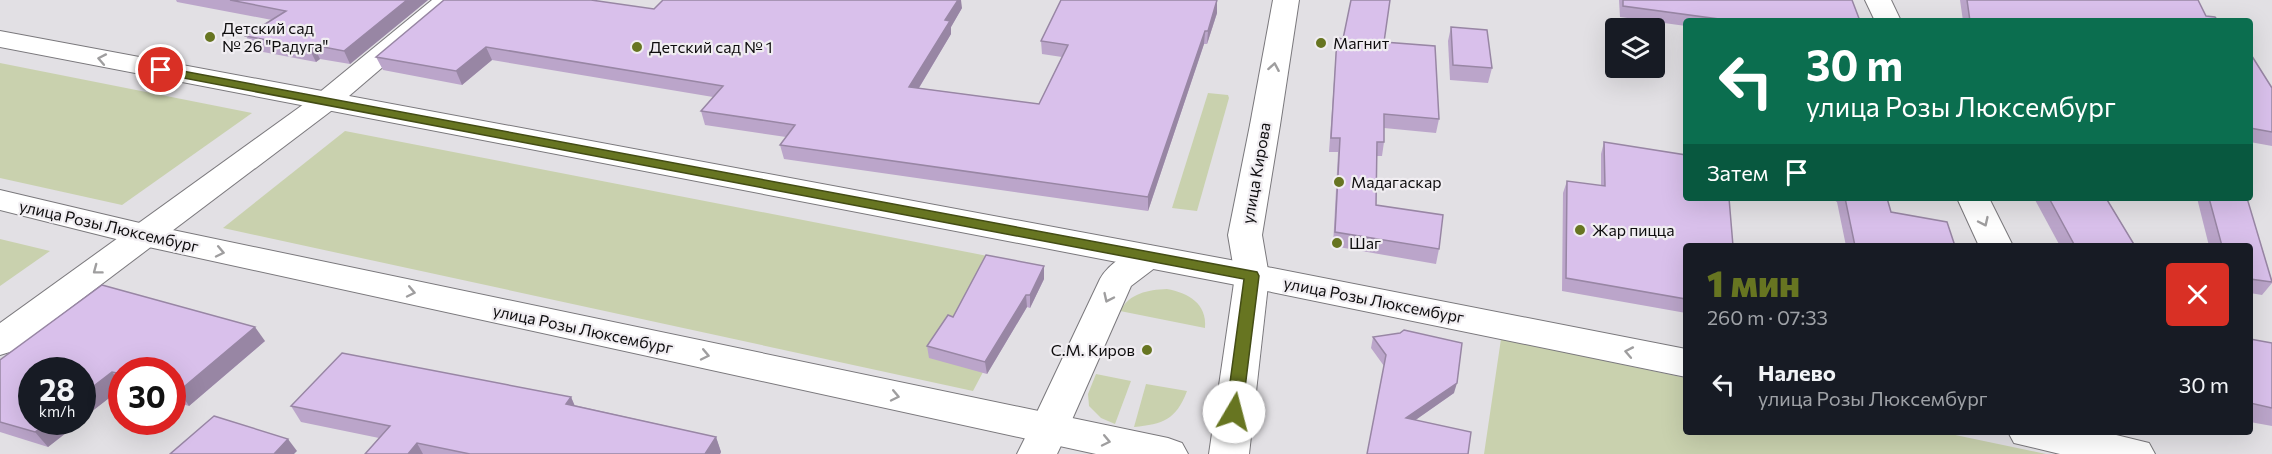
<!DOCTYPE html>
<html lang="ru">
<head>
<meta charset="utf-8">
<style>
  :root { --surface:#171b24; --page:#20242c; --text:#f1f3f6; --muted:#9ea1a6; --accent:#677521 }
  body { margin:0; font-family:Commissioner,sans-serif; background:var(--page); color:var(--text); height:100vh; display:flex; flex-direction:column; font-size:22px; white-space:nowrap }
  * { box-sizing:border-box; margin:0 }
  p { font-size:20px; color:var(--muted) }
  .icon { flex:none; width:33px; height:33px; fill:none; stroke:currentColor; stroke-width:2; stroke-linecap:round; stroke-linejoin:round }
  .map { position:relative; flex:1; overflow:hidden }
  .drawer { position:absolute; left:1683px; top:243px; width:570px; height:192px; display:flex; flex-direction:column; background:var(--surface); border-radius:6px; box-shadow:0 6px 24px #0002 }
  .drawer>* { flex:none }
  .top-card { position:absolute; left:1683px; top:18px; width:570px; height:183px; border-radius:6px; box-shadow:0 6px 24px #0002; background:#0b6e4f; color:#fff; overflow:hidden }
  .buttons { position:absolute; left:1605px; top:18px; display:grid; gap:12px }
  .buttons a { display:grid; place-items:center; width:60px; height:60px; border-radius:6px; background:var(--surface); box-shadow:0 6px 24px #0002; font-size:30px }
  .speed { position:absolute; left:18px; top:357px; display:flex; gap:12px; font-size:30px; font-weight:700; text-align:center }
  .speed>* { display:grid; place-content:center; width:78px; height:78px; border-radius:50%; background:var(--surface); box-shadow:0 6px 24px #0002; line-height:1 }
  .speed small { font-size:15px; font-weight:400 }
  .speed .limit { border:9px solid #d22; background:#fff; color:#111 }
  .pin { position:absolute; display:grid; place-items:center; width:51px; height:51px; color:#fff; margin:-26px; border:3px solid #fff; border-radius:50%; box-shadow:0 2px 6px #0007 }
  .me { position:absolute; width:66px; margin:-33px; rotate:8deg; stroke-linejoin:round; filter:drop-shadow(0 0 4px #0008) }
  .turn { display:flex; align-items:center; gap:21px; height:126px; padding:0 24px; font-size:27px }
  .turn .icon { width:78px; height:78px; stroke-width:2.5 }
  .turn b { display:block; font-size:42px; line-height:51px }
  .then { display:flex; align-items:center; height:57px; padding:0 24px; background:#0003; gap:12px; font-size:22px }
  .round { display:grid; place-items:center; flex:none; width:63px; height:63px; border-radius:6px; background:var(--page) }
  .overview { display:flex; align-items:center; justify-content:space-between; height:102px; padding:0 24px }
  h1 { font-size:36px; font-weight:800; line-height:45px; color:var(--accent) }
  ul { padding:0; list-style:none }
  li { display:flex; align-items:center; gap:18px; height:78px; padding:0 24px }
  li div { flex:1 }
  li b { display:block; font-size:22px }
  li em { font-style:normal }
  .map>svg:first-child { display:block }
</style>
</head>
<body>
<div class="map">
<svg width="2272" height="454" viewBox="0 0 2272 454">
  <rect width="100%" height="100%" fill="#e2e0e4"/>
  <g fill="#c9d1ae">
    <polygon points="0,63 252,113 122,205 0,178"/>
    <polygon points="1208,93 1228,95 1229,98 1197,211 1172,208"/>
    <polygon points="345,131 1039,266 973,391 223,228"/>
    <polygon points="0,239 50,251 0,286"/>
    <path d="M1167,289c21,4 40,14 38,39l-85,-17c10,-18 27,-21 47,-22z"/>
    <polygon points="1501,339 1686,378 1686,432 1941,432 2046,454 1484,454"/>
    <polygon points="1096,374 1131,381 1115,424 1101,418 1089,406 1088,394"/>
    <path d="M1146,384l41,7c-11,29 -24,33 -53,36z"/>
  </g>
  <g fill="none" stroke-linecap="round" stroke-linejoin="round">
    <defs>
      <g id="minor">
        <polygon points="432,0 461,0 335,108 325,111 315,108 310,102 315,96"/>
        <polygon points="1273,0 1299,0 1280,125 1276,131 1265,134 1254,131 1250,125"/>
        <polygon points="1865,0 1891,0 1901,21 1875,21"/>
        <polygon points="1957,198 1989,198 2013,246 1979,246"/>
        <path d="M1148,245l12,3 5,8 -5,8 -29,22 -68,154 -14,4 -14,-4 -6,-11 71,-150c9,-16 30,-29 48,-34z"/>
        <polygon points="1252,264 1264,268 1269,276 1249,454 1209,454 1235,276 1240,268"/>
      </g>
      <g id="tertiary">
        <polygon points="325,93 335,96 340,102 335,108 13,351 0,355 0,323 315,96"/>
        <polygon points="1265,116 1276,119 1280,125 1262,235 1269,276 1264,284 1252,288 1240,284 1235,276 1228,235 1250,125 1254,119"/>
        <polygon points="1049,414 1063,418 1069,429 1057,454 1017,454 1035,418"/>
      </g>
      <g id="primary">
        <polygon points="0,31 1252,264 1686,349 1686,377 1252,288 0,47"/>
        <polygon points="0,190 144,224 1168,438 1182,443 1188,454 1096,454 144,246 0,210"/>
        <polygon points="2008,432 2104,432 2149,443 2155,454 2060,454 2014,443"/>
      </g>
    </defs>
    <use href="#minor" stroke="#7a787c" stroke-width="2"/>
    <use href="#tertiary" stroke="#7a787c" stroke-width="2"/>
    <use href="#primary" stroke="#7a787c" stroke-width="2"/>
    <use href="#minor" fill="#fff" fill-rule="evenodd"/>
    <use href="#tertiary" fill="#fff" fill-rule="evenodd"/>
    <use href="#primary" fill="#fff" fill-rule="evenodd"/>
  </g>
  <g fill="#bba5ca">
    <polygon points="176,0 428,0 350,64 320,59 316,62 253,50 246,36 272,20 177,2"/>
    <polygon points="1217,0 1217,13 1207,44 1204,44 1148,211 784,159 780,145 786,137 705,125 701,111 713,97 492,60 462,85 383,70 376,57 654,9 962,8 951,27 951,34 919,88 1039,104 1062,57 1042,54 1041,41"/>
    <polygon points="1619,0 1852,0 1860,21 1686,21 1686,26 1620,17"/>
    <polygon points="1960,0 2198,0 2206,16 2218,21 1963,21"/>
    <polygon points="1451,27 1492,68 1488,83 1450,80 1448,41"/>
    <polygon points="1337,38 1384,42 1439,119 1436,133 1384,128 1384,142 1382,156 1377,156 1376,205 1439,249 1436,264 1333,246 1338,152 1329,152"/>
    <polygon points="2250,53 2272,88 2272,146 2250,142"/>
    <polygon points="1604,142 1686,246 1686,313 1562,291 1563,193 1567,181 1601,186 1601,154"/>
    <polygon points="1831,198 1887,198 1891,212 1955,246 1846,246 1837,202"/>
    <polygon points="2034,198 2106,198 2135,246 2060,246"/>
    <polygon points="2197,198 2247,198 2272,281 2272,283 2262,295 2250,293 2250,246 2209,246"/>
    <polygon points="1044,266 1044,279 1030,308 1027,307 987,374 929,358 927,346"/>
    <polygon points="1373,337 1454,393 1367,454 1384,366 1371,348"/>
    <polygon points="2250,339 2272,343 2272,426 2250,422"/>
    <polygon points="265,341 189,406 172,401 172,370 122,370 122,388 82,419 32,422 80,422 48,447 0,432 0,360"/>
    <polygon points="571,397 574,405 716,437 721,452 720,454 365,454 379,438 301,422 291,406"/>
  </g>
  <g fill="#9886a4">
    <polygon points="407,0 428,0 350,64 344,51"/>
    <polygon points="958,0 961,0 962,8 951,27 951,34 911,101 909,87 945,20"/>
    <polygon points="1217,0 1217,13 1207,44 1208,31"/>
    <polygon points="1205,31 1204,44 1148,211 1148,197"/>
    <polygon points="313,45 320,59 316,62 309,48"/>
    <polygon points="486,47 492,60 462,85 456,71"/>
    <polygon points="1044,266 1044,279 1030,308 1030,295"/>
    <polygon points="1026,295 1027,307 987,374 985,362"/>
    <polygon points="255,327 265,341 189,406 179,391"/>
    <polygon points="112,372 122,384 122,388 82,419 82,395"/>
    <polygon points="1457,383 1454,393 1404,428 1406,418"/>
    <polygon points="571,397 578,413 566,404"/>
    <polygon points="49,422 80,422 48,447 35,432"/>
    <polygon points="716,437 721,452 720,454 705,454"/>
    <polygon points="288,439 297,451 294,454 274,454"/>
    <polygon points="417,443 423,454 408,454"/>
  </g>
  <g fill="#d9c0eb" stroke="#9886a4" stroke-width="1.5">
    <polygon points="230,0 407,0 344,51 313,45 309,48 246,36 286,11"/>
    <polygon points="444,0 591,0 654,9 663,0 958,0 945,20 950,21 909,87 1039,104 1068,45 1041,41 1061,0 1217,0 1208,31 1205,31 1148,197 780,145 795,125 701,111 723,86 486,47 456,71 376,57"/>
    <polygon points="1351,0 1390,0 1384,42 1435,46 1439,119 1384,114 1384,142 1377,142 1376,205 1443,215 1439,249 1335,232 1340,138 1331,138 1337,38 1343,39"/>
    <polygon points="1623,0 1852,0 1860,21 1726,21 1726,20 1623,6"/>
    <polygon points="1967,0 2198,0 2206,16 2215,17 2218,21 1970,21"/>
    <polygon points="1451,27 1487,30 1492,68 1453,65"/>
    <polygon points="2250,53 2272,88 2272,132 2250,128"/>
    <polygon points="1604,142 1686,155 1686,198 1729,198 1733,246 1686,246 1686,299 1566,278 1567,181 1605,186"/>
    <polygon points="1845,198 1887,198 1891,212 1947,222 1955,246 1855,246"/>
    <polygon points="2049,198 2106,198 2135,246 2075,246"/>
    <polygon points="2209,198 2247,198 2272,282 2250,279 2250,246 2222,246"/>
    <polygon points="986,255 1044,266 1030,295 1026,295 985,362 927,346 948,315 953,317"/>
    <polygon points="102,285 255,327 179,391 172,389 172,370 122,370 122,374 112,372 82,395 82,370 32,370 32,422 49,422 35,432 0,422 0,360"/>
    <polygon points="1404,330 1462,343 1457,383 1406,418 1471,432 1468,454 1367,454 1386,355 1373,337 1400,333"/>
    <polygon points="2250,339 2272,343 2272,408 2250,403"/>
    <polygon points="342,353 571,397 566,404 716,437 705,454 470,454 417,443 408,454 365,454 390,426 291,406"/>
    <polygon points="214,416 288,439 274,454 170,454"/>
  </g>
  <defs><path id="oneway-chevron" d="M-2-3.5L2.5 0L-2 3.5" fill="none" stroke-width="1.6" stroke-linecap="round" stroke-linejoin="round" transform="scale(1.5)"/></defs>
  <g stroke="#9f9e9f">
    <use href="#oneway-chevron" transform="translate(102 59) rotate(-169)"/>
    <use href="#oneway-chevron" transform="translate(1274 67) rotate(-80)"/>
    <use href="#oneway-chevron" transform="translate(1984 222) rotate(65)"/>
    <use href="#oneway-chevron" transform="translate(220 252) rotate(12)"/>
    <use href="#oneway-chevron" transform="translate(97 270) rotate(143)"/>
    <use href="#oneway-chevron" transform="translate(411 292) rotate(12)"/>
    <use href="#oneway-chevron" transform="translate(1108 298) rotate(115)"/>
    <use href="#oneway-chevron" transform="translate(1629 352) rotate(-169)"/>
    <use href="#oneway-chevron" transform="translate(705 355) rotate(12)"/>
    <use href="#oneway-chevron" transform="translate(895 396) rotate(12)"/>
    <use href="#oneway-chevron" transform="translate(1106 441) rotate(12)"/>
  </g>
  <polygon fill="#677521" stroke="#434c15" stroke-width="1.5" points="161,67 1257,272 1259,276 1242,412 1240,416 1229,416 1226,412 1244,279 157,73 157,68"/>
  <g fill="#677521" stroke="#f0edf1" stroke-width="2">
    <circle cx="210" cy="37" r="6"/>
    <circle cx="1321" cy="43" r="6"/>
    <circle cx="637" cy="47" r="6"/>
    <circle cx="1339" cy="182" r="6"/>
    <circle cx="1580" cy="230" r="6"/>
    <circle cx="1337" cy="243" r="6"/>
    <circle cx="1147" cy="350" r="6"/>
  </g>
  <g text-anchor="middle" stroke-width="4.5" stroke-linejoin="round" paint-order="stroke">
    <g font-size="16" fill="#0e0d0e" stroke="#f0edf1" text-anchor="start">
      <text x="222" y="34">Детский сад<tspan x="222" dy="18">№ 26 "Радуга"</tspan></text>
      <text x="1333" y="49">Магнит</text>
      <text x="649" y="53">Детский сад № 1</text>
      <text x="1351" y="188">Мадагаскар</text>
      <text x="1592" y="236">Жар пицца</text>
      <text x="1349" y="249">Шаг</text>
      <text x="1135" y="356" text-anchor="end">С.М. Киров</text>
    </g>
    <g font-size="16" fill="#0e0d0e" stroke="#f0edf1">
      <text transform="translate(1256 173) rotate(-80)" y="6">улица Кирова</text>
      <text transform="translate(109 226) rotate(13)" y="6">улица Розы Люксембург</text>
      <text transform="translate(1374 300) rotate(11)" y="6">улица Розы Люксембург</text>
      <text transform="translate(583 329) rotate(12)" y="6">улица Розы Люксембург</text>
    </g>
  </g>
</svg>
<div class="buttons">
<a><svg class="icon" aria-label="layers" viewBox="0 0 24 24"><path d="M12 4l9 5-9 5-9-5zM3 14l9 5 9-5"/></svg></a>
</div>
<div class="speed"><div>28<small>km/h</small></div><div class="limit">30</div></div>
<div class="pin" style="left:161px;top:70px;background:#d93025"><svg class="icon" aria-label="arrive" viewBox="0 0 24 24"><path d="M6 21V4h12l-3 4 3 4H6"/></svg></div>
<svg class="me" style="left:1234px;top:412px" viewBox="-20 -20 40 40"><circle r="19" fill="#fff"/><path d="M0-13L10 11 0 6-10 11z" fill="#677521"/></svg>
<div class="top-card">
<div class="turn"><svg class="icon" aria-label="left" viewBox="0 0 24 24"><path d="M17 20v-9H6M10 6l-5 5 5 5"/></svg><div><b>30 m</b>улица Розы Люксембург</div></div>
<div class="then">Затем<svg class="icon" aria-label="arrive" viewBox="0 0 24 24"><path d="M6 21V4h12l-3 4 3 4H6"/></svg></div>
</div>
<section class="drawer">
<div class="overview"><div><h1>1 мин</h1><p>260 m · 07:33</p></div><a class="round" style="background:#d93025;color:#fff"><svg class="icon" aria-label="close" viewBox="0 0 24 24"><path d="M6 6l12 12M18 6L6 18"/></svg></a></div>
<ul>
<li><svg class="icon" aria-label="left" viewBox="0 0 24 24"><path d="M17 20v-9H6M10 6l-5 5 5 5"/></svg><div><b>Налево</b><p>улица Розы Люксембург</p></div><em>30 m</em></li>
</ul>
</section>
</div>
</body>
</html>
